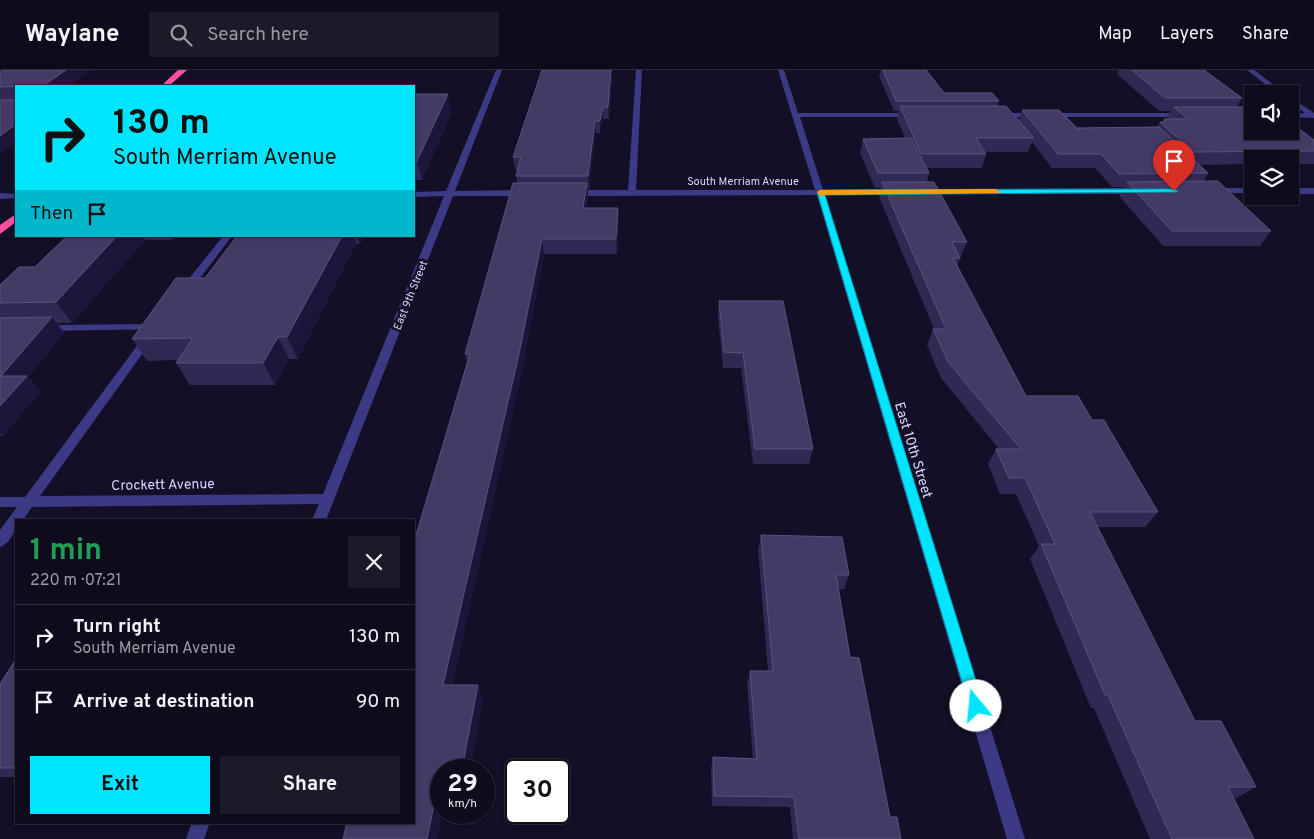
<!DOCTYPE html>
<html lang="en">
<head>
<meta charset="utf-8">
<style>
  :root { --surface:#0e0b1c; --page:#1c1929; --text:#f1f3f6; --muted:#9b9ba3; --line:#2e2b3b; --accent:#00e5ff }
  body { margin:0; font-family:Overpass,sans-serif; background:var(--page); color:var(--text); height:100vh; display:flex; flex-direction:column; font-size:19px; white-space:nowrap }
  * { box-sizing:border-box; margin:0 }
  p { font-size:16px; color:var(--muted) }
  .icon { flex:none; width:28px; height:28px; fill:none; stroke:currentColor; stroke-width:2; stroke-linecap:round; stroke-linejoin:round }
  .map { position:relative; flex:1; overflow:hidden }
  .sheet { position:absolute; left:15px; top:449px; width:400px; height:305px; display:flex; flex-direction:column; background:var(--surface); border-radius:0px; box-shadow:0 1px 4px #0004,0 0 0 1px var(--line) }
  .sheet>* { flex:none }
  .guide { position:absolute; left:15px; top:15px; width:400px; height:152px; border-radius:0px; box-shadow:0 1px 4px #0004,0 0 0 1px var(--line); background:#00e5ff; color:#111; overflow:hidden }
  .controls { position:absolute; left:1244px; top:15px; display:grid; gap:10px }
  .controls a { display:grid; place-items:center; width:55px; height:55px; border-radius:0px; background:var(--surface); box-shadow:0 1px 4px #0004,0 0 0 1px var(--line); font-size:25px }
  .speed { position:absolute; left:430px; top:689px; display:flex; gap:10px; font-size:25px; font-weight:700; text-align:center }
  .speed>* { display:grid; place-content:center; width:65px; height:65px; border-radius:50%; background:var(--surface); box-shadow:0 1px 4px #0004,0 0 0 1px var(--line); line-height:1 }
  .speed small { font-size:12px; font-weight:400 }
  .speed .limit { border:2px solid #111; border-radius:8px; background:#fff; color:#111 }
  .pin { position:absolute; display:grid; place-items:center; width:42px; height:42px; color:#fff; margin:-51px -21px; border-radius:50% 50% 50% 0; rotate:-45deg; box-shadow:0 0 5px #0007 }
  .pin .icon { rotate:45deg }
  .me { position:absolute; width:55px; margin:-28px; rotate:343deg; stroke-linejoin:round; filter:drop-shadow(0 0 4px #0008) }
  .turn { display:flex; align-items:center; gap:18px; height:105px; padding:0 15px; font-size:22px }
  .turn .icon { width:65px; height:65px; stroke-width:2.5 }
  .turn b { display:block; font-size:35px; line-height:42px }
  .then { display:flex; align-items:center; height:48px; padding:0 15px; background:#0003; gap:10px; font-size:19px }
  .round { display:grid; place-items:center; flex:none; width:52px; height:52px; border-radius:0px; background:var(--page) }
  .headline { display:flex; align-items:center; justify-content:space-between; height:85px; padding:0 15px }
  h1 { font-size:30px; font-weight:700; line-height:38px; color:#1e9e55 }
  .primary-button { display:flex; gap:10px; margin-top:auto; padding:10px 15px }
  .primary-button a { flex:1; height:58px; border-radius:0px; background:var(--accent); color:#111; font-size:20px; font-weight:700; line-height:58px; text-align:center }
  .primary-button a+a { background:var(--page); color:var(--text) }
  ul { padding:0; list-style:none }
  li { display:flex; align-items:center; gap:15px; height:65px; padding:0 15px; border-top:1px solid var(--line) }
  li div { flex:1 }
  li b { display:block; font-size:19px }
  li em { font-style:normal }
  header { display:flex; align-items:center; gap:30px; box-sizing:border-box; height:70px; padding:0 25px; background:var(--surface); border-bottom:1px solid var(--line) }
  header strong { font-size:24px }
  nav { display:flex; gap:28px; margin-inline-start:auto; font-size:18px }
  .search { width:350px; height:45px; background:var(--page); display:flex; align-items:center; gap:12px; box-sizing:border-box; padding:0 18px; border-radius:0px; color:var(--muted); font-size:19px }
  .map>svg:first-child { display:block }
</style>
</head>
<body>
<header>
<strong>Waylane</strong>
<div class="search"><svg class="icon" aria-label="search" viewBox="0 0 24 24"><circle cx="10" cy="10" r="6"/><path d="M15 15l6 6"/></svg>Search here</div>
<nav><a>Map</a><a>Layers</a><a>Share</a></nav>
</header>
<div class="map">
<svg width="1314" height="769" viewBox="0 0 1314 769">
  <rect width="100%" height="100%" fill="#130f26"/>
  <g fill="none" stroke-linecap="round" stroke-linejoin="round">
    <g fill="#3d3a85" fill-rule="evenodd">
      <path d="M496,0h6l-47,121 71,-1 4,3 -4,3h-73l-127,324h-14l7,-16 -287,3 -9,13h-7c0,10 -5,23 -16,27v-17l17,-23h-17v-10h25l120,-162 4,-1 5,3 -1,2 -113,157 283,-2 121,-298 -30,1v-5l32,-1z"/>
      <polygon points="636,0 642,0 636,120 815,120 778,0 784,0 798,43 915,43 919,45 915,47 800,47 823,120 896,119 900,122 896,125 825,125 1025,769 1007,769 817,125 571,126 567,123 571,120 628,120"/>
      <polygon points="1247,0 1254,0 1286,24 1278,24"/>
      <polygon points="1290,27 1314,43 1314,48 1290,47 1290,43 1305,43 1290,32"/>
      <polygon points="995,43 1185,43 1189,45 1185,47 998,47 994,45"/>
      <polygon points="1211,118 1252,118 1252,123 1208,123 1208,119"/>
      <rect x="1290" y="118" width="24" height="6"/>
      <polygon points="924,119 1139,118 1143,121 1139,124 921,124 920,122"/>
      <polygon points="0,123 16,124 16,128 0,129"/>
      <polygon points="223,166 232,166 188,224 180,224 180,220"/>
      <polygon points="157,254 161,255 162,257 161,259 45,261 40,258 45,255"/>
      <polygon points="192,752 210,752 204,769 186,769"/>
    </g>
    <g fill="#ff4fa3" fill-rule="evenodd">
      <polygon points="178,0 187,0 169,16 161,16"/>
      <polygon points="16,144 16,152 0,164 0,155"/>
    </g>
  </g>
  <g fill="#312854">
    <polygon points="881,0 926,0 944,23 999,31 997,36 1019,50 1022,40 1076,58 1157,57 1160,52 1162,52 1164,49 1167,49 1171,41 1159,41 1117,4 1119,0 1204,0 1242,28 1237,37 1252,61 1314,70 1314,94 1290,94 1290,89 1252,89 1252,94 1199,95 1208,103 1204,111 1271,161 1260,176 1163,176 1119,126 1124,117 1112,117 1095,98 1052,98 1032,72 1028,82 985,82 986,84 982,98 926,98 929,103 927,112 967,172 957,196 1026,326 1092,350 1158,442 1145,457 1097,457 1195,651 1256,717 1236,728 1233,728 1254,769 1150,769 1094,638 1091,638 1030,489 1039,476 1016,424 1000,424 988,394 996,379 999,379 941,308 927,275 933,259 934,259 879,127 881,118 875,118 860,83 863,69 905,68 897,49 899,41 894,41 879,6"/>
    <polygon points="0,2 16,16 16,72 0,84"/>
    <polygon points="612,7 609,49 603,49 600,63 596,63 589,119 587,119 588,128 586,138 619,153 617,184 544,184 522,300 452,615 483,628 470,700 441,700 441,742 442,742 437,769 343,769 414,752 416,465 467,292 465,284 517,113 516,106 518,100 515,100 513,87"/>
    <polygon points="414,24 452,42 422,110 414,110"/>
    <polygon points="67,166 177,166 173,170 145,170 72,253 57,253 64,263 28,307 40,322 3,366 0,366 0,215 35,197"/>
    <polygon points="237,166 364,166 360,174 356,174 298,289 289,289 275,315 190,315 176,293 178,290 147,291 132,269 205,208"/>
    <polygon points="719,231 813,379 809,394 753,394 741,298 723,298 718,247"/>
    <polygon points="761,465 849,505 844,519 839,519 850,587 890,747 901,769 793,769 790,737 712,736 711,699 713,687 753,689 747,614 750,601 768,601 758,480"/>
    <polygon points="16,589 16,707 0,707 0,614"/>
  </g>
  <g fill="#1d163a">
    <polygon points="66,0 91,0 69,16 43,16"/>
    <polygon points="611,0 612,7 609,49 608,37"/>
    <polygon points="448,24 452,42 422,110 417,91"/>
    <polygon points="603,37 603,49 600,63 600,51"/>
    <polygon points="595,51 596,63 589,119 588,106"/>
    <polygon points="16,54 16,72 0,84 0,66"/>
    <polygon points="587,113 588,128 585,153 583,138"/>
    <polygon points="618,138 619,153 617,184 616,169"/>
    <polygon points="117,166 143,166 145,170 72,253 56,232"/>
    <polygon points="171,166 177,166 173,170"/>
    <polygon points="342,166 354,166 356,174 298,289 287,267"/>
    <polygon points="357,166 364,166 360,174"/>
    <polygon points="542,169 544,184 522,300 449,627 443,615"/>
    <polygon points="52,247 64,263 28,307 40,322 3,366 0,363 0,336 1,306"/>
    <polygon points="278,267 289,289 275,315 263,293"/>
    <polygon points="478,615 483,628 470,700 462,700"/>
    <polygon points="441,701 441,742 442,742 437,769 427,769"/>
  </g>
  <g fill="#433a66" stroke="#5a527e">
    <polygon points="3,0 66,0 43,16 0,17 0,2"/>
    <polygon points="542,0 611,0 608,37 603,37 600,51 595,51 588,106 516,106 521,87 513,87"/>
    <polygon points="883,0 926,0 944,23 992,23 999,31 896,31"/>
    <polygon points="1132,0 1204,0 1242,28 1165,28"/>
    <polygon points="414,24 448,24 417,91 414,91"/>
    <polygon points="0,30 16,30 16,54 0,66"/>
    <polygon points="900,36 1006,36 1034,68 976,68 986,84 921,84"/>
    <polygon points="1174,37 1252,37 1252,61 1290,61 1290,52 1314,70 1314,81 1193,82 1160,52 1166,52 1164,49 1188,49"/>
    <polygon points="1022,40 1059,40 1079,60 1076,58 1159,57 1208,103 1119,104 1101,84 1058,84"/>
    <polygon points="911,68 929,103 878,103 863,69"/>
    <polygon points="1218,111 1271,161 1172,161 1127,112"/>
    <polygon points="882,112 934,112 967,172 952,172 960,188 953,188 1026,326 1078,326 1092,350 1104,350 1158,442 1090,442 1195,651 1221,651 1256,717 1228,717 1254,769 1172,769 1108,625 1105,625 1041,474 1055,474 1025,408 1009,408 996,379 1021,379 948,292 933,259 946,259"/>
    <polygon points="513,113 587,113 583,138 618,138 616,169 542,169 519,284 443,615 478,615 462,699 442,699 441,700 427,769 343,769 347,752 414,752 414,465 416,465 470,284 465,284"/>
    <polygon points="67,166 117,166 56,232 0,233 0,215 19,197 35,197"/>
    <polygon points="237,166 342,166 287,267 278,267 263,293 176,293 193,268 132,269 176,208 205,208"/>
    <polygon points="719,231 783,231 813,379 755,379 743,283 724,282"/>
    <polygon points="52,247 1,306 27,306 0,336 0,248"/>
    <polygon points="761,465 842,467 849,505 836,505 850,587 859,588 890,747 897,747 901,769 799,769 794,727 714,726 713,687 757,689 750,601 773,601"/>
    <polygon points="16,589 16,698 0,698 0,614"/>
  </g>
  <polygon fill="#00e5ff" stroke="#0095a6" points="1174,119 1178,121 1177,122 825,125 984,636 981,641 976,643 971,641 969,636 817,122 820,120"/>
  <polygon fill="#f59e0b" points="996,119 1000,122 999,123 825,125 821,127 817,122 820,120"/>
  <g text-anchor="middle" stroke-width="5" stroke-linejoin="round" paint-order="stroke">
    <g font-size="11" fill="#d9d4ff" stroke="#130f26">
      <text x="743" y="115">South Merriam Avenue</text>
      <text transform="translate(410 225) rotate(-68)" y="4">East 9th Street</text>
    </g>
    <g font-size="14" fill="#d9d4ff" stroke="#130f26">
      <text transform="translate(914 380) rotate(73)" y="5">East 10th Street</text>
      <text transform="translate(163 414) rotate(-1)" y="5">Crockett Avenue</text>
    </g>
  </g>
</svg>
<div class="controls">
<a><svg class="icon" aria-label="sound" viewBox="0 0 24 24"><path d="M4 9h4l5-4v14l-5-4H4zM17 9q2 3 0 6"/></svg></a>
<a><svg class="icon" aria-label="layers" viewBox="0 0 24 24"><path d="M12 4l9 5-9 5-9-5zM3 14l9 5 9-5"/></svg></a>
</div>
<div class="speed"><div>29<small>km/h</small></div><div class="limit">30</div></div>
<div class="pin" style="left:1174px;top:121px;background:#d93025"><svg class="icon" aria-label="arrive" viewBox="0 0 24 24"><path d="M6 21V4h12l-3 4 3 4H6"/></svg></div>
<svg class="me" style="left:976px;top:636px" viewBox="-20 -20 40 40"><circle r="19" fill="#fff"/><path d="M0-13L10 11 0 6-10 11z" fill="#00e5ff"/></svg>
<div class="guide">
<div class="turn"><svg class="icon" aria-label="right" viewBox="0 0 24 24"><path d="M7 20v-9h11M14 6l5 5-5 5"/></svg><div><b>130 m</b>South Merriam Avenue</div></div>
<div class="then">Then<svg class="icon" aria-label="arrive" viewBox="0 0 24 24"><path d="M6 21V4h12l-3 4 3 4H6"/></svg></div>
</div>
<section class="sheet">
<div class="headline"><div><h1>1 min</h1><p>220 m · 07:21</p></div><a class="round"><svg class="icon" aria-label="close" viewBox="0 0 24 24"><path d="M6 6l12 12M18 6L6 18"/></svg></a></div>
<ul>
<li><svg class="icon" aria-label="right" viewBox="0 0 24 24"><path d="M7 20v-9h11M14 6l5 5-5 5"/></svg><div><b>Turn right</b><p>South Merriam Avenue</p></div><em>130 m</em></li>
<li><svg class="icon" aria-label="arrive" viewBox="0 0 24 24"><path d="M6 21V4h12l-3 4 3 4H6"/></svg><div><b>Arrive at destination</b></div><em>90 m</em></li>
</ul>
<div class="primary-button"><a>Exit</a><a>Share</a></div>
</section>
</div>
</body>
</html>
